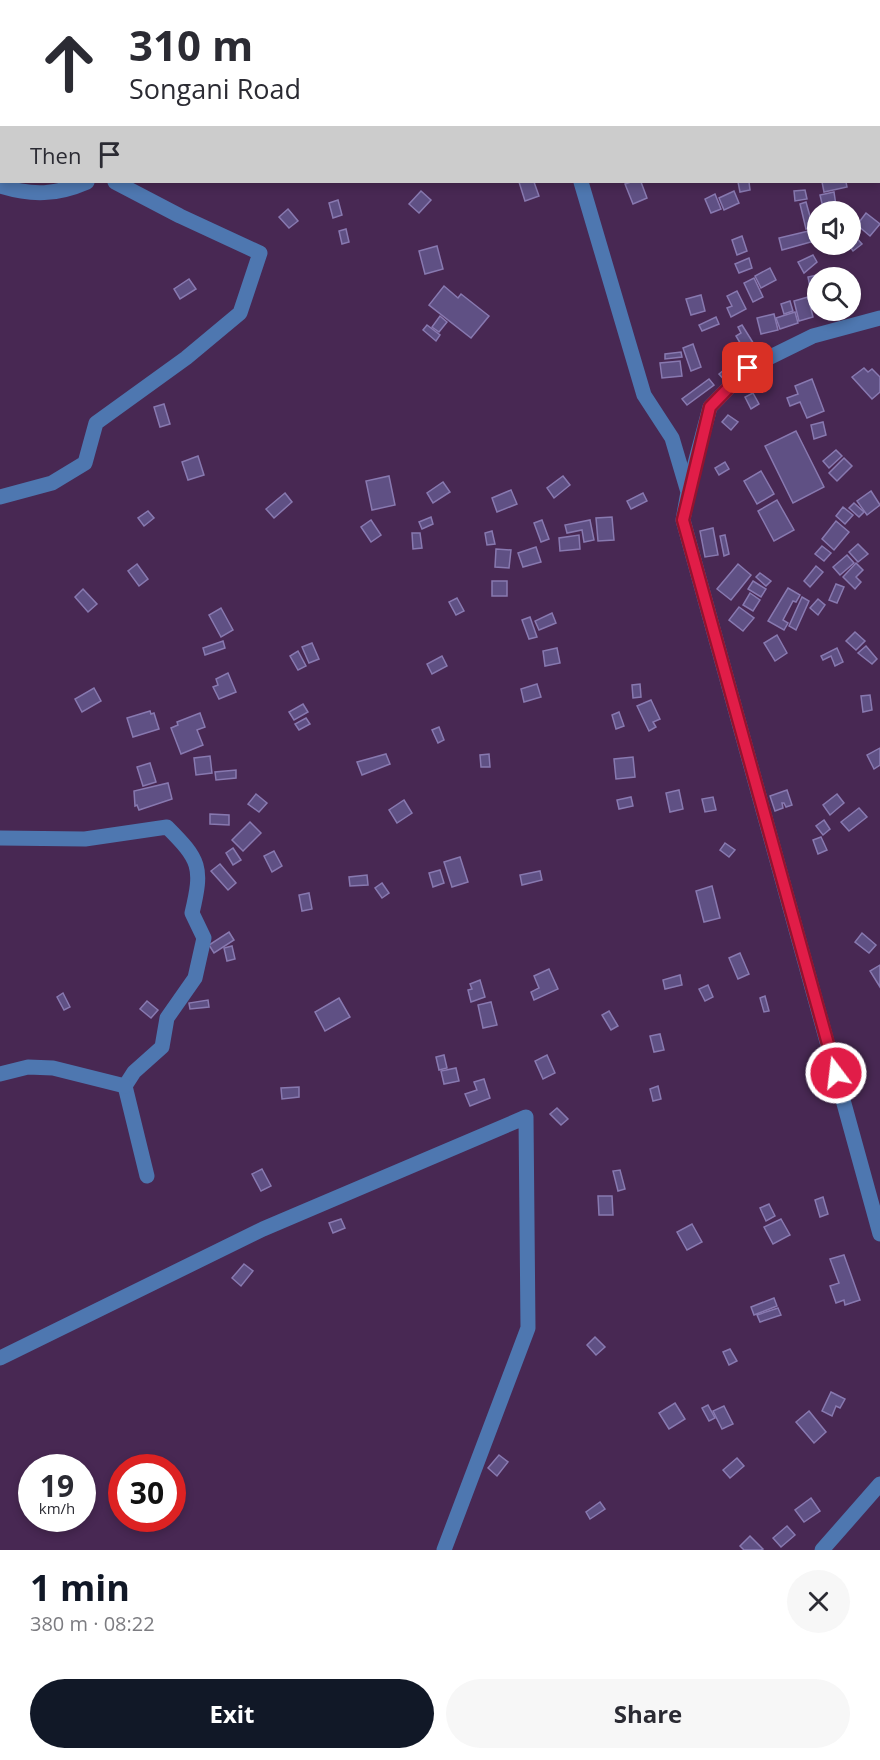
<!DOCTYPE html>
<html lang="en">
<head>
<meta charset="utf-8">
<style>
  :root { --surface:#fff; --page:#f7f7f7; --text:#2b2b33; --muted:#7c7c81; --accent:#111827 }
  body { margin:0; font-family:"Open Sans",sans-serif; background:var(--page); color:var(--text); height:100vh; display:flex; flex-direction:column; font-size:22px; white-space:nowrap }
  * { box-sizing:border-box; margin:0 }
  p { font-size:20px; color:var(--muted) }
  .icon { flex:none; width:33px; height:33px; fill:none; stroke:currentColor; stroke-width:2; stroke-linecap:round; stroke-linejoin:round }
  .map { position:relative; height:1550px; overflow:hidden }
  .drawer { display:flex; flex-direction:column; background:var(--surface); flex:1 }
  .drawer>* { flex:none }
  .top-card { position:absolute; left:0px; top:0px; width:880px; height:183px; box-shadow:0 3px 9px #0003; background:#fff; color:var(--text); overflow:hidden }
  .controls { position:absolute; left:807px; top:201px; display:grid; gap:12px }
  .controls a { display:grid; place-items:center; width:54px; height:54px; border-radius:50%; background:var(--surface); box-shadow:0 3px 9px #0003; font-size:30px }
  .speed { position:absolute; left:18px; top:1454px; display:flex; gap:12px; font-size:30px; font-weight:700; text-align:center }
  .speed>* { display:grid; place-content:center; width:78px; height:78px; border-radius:50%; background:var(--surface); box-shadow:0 3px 9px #0003; line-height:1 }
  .speed small { font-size:15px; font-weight:400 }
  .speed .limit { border:9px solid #d22; background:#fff; color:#111 }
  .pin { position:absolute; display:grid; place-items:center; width:51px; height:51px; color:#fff; margin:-26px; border-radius:12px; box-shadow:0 3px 9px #0006 }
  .me { position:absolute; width:66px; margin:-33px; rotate:345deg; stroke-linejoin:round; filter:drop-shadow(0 0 4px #0008) }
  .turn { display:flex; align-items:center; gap:21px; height:126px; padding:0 30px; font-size:27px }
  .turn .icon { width:78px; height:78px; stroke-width:2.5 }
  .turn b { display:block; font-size:42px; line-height:51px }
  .then { display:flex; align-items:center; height:57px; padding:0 30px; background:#0003; gap:12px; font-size:22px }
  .round { display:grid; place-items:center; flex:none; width:63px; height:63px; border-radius:32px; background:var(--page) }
  .overview { display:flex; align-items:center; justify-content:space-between; height:102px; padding:0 30px }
  h1 { font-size:36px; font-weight:700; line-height:45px; color:var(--accent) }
  .action { display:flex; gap:12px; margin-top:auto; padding:12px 30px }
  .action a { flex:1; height:69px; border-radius:36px; background:var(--accent); color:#fff; font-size:24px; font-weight:700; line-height:69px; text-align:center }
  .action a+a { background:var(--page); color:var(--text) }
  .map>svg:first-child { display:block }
</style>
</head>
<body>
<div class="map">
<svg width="880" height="1550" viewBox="0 0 880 1550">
  <rect width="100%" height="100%" fill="#482853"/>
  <g fill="#5f5084" stroke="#8879b0" stroke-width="1.5">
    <polygon points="519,182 534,182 539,196 525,201"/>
    <polygon points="631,182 641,182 647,198 633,204 625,184"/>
    <polygon points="738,182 749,182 750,190 740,192"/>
    <polygon points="822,182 846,182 847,187 824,192"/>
    <polygon points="805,190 807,199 795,201 794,191"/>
    <polygon points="421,191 431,200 419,213 409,204"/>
    <polygon points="734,191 739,203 724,210 719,198"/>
    <polygon points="834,192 837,212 824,212 820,195"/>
    <polygon points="715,194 721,209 711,213 705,199"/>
    <polygon points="338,200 342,215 333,218 329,203"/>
    <polygon points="806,202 813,227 806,229 800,204"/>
    <polygon points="288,209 298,221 289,228 279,217"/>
    <polygon points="866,213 880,224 870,236 857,225"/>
    <polygon points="346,229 349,242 342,244 339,231"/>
    <polygon points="817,229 818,240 782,250 779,238"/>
    <polygon points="851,232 862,244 853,251 848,244 850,244"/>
    <polygon points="742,236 747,251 737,255 732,240"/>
    <polygon points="437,246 443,269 425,274 419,251"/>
    <polygon points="813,255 817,262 804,273 798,262"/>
    <polygon points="749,258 752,268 739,273 735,264"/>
    <polygon points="770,268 776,280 761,288 755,276"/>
    <polygon points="826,273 827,278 818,278 818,295 812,297 808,277"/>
    <polygon points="754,278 763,297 753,302 744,283"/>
    <polygon points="189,279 196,289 180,299 174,289"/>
    <polygon points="444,286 458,298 461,294 489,316 471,338 429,305"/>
    <polygon points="737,291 746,309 731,317 727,308 732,306 727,296"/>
    <polygon points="701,295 705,311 691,315 686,299"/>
    <polygon points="808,297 813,317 799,321 794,301"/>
    <polygon points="790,301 793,311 784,314 781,304"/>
    <polygon points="795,312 798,323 780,329 776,318"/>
    <polygon points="774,314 778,330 761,334 757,318"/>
    <polygon points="440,316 447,322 439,332 432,327"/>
    <polygon points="716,317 719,324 702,331 699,325"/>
    <polygon points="427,325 440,335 436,341 423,330"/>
    <polygon points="742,325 757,349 747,355 736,336 741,333 738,327"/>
    <polygon points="693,344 701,367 691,371 683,348"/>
    <polygon points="737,351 748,364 726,382 719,374 732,363 728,358"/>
    <polygon points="681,352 682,357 665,359 665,354"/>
    <polygon points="680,361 682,376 662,378 660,363"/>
    <polygon points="864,368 868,372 872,369 880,377 880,392 872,399 852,377"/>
    <polygon points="709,379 714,385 687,405 682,399"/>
    <polygon points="812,379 824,411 807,418 800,402 790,406 787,398 798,394 795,386"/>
    <polygon points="753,393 759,404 751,409 745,397"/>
    <polygon points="164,404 170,424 160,427 154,407"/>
    <polygon points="728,415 738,422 731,430 722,422"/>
    <polygon points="823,422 826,435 814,439 811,425"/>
    <polygon points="796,431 824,487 793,503 765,446"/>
    <polygon points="836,450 842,456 829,468 823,461"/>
    <polygon points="198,456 204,475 188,480 182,462"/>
    <polygon points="844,458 852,466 837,481 829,473"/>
    <polygon points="725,462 729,469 719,475 715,468"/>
    <polygon points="761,471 774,494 757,504 744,481"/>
    <polygon points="389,476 395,505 372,510 366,481"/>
    <polygon points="563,476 570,485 554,498 547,488"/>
    <polygon points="443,482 450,492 433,503 427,493"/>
    <polygon points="511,490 517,504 497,512 492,498"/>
    <polygon points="871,491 880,505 867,515 857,501"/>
    <polygon points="285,493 292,502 274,518 266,509"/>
    <polygon points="643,493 647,501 631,509 627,501"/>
    <polygon points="777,500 794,530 774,541 758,511"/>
    <polygon points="854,503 864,512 859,517 849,508"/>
    <polygon points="843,507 853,515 845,524 836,516"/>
    <polygon points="148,511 154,518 144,526 138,518"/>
    <polygon points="431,517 433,524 422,529 419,522"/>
    <polygon points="612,517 614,540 598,541 596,518"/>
    <polygon points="371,520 381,535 371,542 361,527"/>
    <polygon points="542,520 549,539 541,542 534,523"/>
    <polygon points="590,520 594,540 584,542 582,530 567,533 565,525"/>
    <polygon points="836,521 849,532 834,550 822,539"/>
    <polygon points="713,528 718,555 705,557 700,531"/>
    <polygon points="492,531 495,544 487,545 485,533"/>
    <polygon points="412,533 420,533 422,548 413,549"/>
    <polygon points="579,535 580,549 560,551 559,538"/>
    <polygon points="725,535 729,554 724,556 720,536"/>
    <polygon points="858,544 868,554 858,562 849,552"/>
    <polygon points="822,546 831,553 824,561 815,554"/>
    <polygon points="536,547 541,562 523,567 518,553"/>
    <polygon points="496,549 511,550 509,568 495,567"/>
    <polygon points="847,555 854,563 840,575 833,567"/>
    <polygon points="856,563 863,570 856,577 861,582 855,589 843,577"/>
    <polygon points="137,564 148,579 139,586 128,571"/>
    <polygon points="738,564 751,575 731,600 717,589"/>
    <polygon points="816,566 823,572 810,587 804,581"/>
    <polygon points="760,573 771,581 766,586 756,577"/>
    <rect x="492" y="581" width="15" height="15"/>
    <polygon points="753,581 766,589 761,597 748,589"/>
    <polygon points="836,584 844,587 837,603 829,600"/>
    <polygon points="788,588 800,595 796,602 793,601 783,620 788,623 784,630 768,621"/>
    <polygon points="83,589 97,604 88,612 75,597"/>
    <polygon points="750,593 760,600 753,611 743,605"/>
    <polygon points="802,597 809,601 796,630 789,626"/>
    <polygon points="457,598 464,611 456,615 449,602"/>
    <polygon points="818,599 825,605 818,615 810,608"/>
    <polygon points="739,607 754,618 743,631 729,620"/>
    <polygon points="221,608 233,630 221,637 209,615"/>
    <polygon points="552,613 556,623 539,630 535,621"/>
    <polygon points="530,617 537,637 529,639 522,620"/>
    <polygon points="855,632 865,641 856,650 846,641"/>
    <polygon points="777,635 787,653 775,661 764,643"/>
    <polygon points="223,641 225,648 205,655 203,648"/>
    <polygon points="312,643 319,659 309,663 302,647"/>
    <polygon points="866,646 877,659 872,664 858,653"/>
    <polygon points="557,648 560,663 545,666 543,651"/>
    <polygon points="837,648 843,662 835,666 831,656 823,660 821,656"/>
    <polygon points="298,651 306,666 298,670 290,656"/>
    <polygon points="442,656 447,666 432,674 427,664"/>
    <polygon points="228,673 236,692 219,699 213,687 218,685 216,679"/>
    <polygon points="537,684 541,697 524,702 521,689"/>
    <polygon points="640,684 641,697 633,698 632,685"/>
    <polygon points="94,688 101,701 82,712 75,699"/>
    <polygon points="870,695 872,710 863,712 861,696"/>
    <polygon points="651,700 660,719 653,722 656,727 649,731 637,706"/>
    <polygon points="303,704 308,712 294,720 289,712"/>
    <polygon points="150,711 151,714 154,713 159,729 133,737 127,718"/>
    <polygon points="619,712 624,726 616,729 612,715"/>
    <polygon points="200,713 205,727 197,730 203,745 181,754 171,728 178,725 177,722"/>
    <polygon points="306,718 310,724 299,730 295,724"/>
    <polygon points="439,727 444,740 438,743 432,730"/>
    <polygon points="880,748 880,765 874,769 867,755"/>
    <polygon points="386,754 390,764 362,775 357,762"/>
    <polygon points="489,754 490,767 481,767 480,755"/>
    <polygon points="210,756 212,773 196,775 194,758"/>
    <polygon points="633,757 635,777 616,779 614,759"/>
    <polygon points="150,763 156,782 143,786 137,767"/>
    <polygon points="236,770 236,778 216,780 215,772"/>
    <polygon points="168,783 172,799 139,810 137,805 135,806 134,791"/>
    <polygon points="679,790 683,809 670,812 666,793"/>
    <polygon points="787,790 792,805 786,807 784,803 782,803 783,808 775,811 770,796"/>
    <polygon points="256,794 267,803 259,812 248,804"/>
    <polygon points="837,794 844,803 830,815 823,805"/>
    <polygon points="631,797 633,806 619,809 617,800"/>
    <polygon points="713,797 716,810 705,812 702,799"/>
    <polygon points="404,800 412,813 397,823 389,810"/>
    <polygon points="859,808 867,817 849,831 841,822"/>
    <polygon points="210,814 229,815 229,825 210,824"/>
    <polygon points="824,820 830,829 823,835 816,826"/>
    <polygon points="250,822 261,833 243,851 232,840"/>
    <polygon points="821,837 827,850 818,854 813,840"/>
    <polygon points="725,843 735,850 729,857 720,850"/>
    <polygon points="233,848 241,860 233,865 226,853"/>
    <polygon points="274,851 282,866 272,872 264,856"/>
    <polygon points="460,857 468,882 452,887 444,862"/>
    <polygon points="220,864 236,883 228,890 211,871"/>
    <polygon points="440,870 444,883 433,887 429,873"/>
    <polygon points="540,871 542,880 522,885 520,875"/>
    <polygon points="367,875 368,885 350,886 349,877"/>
    <polygon points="382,883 389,893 382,898 375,888"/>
    <polygon points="712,886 720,918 704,922 696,891"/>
    <polygon points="309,893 312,909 302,911 299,895"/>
    <polygon points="229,932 234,940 214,953 209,945"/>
    <polygon points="862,933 876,945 869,953 855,942"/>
    <polygon points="232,946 235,959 227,961 224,948"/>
    <polygon points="740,953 749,974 738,979 729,958"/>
    <polygon points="880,965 880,987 870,971"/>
    <polygon points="549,969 558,989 534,1000 531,992 539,988 534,976"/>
    <polygon points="680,975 682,985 665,989 663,980"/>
    <polygon points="480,980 485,997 471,1002 468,990 472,989 470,984"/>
    <polygon points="708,985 713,997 705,1001 699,989"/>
    <polygon points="63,993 70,1007 64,1010 57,997"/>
    <polygon points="765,996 769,1011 764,1012 760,998"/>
    <polygon points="339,998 350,1017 325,1031 315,1012"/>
    <polygon points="208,1000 209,1007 190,1009 189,1003"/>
    <polygon points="147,1001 158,1010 151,1018 140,1009"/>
    <polygon points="491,1002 497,1025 483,1028 478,1005"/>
    <polygon points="609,1011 618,1026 611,1030 602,1015"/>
    <polygon points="660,1034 664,1050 654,1052 650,1036"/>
    <polygon points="444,1055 447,1068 439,1070 436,1057"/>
    <polygon points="547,1055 555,1073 543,1079 535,1061"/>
    <polygon points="456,1068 459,1081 444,1084 441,1071"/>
    <polygon points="484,1079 490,1098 470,1106 465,1094 477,1090 474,1082"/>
    <polygon points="658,1086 661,1099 653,1101 650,1089"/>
    <polygon points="299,1087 299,1097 282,1099 281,1088"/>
    <polygon points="557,1108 568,1119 561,1125 550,1114"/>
    <polygon points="262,1169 271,1186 261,1191 252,1174"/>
    <polygon points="620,1170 625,1189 618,1191 613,1171"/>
    <polygon points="598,1196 612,1196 613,1215 599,1215"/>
    <polygon points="823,1197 828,1214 820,1217 815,1200"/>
    <polygon points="769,1204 775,1216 766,1221 760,1208"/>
    <polygon points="341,1219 345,1228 333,1233 329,1223"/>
    <polygon points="781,1219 790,1235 773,1244 764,1227"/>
    <polygon points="692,1224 702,1242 687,1250 677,1232"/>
    <polygon points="844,1255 860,1300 845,1305 844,1300 836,1303 830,1286 839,1283 830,1259"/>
    <polygon points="244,1264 253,1271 241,1286 232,1278"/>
    <polygon points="774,1298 777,1306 754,1315 751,1307"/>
    <polygon points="778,1308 781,1315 760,1322 757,1315"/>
    <polygon points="595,1337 605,1347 596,1355 587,1345"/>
    <polygon points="730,1349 737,1361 729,1365 723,1352"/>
    <polygon points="831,1392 845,1399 840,1408 836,1406 832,1416 822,1411"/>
    <polygon points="675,1403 685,1419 669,1429 659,1413"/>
    <polygon points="708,1405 715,1418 709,1421 702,1408"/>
    <polygon points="724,1406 733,1424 722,1429 713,1411"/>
    <polygon points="809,1411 826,1432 814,1443 796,1422"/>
    <polygon points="499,1455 508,1462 497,1476 488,1468"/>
    <polygon points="737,1458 744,1466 730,1478 723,1470"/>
    <polygon points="811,1498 820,1511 804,1522 795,1510"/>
    <polygon points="600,1502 605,1509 590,1519 586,1512"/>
    <polygon points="787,1526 795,1535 781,1547 773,1538"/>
    <polygon points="750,1536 763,1549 761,1550 744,1550 740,1546"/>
  </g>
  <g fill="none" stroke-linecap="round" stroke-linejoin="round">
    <g stroke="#4e77b0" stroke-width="15">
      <polyline points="537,0 537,2"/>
      <polyline points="60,2 62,0"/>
      <polyline points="0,41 2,40"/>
      <polyline points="0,133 2,134"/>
      <polyline points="581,182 644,395 672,438 688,492 683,520 880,1234"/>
      <path d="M0,186c32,10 57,9 87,-4"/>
      <polyline points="688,490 710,407 748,368 813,336 880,318"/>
      <polyline points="0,497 52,483 85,463 96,423 186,358 240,313 260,253 180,216 115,182"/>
      <path d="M0,838l85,1 82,-12c33,33 36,40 25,86l12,25 -9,40 -28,40 -5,29 -28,25 -9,14 22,90"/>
      <polyline points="0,1074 28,1067 53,1068 125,1086"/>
      <polyline points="0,1358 263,1229 526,1117 528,1328 444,1550"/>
      <polyline points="822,1550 880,1484"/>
    </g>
  </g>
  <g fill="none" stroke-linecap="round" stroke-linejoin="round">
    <defs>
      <polyline id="route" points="748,368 710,407 683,520 836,1073"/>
    </defs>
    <use href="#route" stroke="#92132f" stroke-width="15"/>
    <use href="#route" stroke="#e11d48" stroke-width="10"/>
  </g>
</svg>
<div class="controls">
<a><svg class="icon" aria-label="sound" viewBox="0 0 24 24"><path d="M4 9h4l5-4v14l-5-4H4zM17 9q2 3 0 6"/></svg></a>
<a><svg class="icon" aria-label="search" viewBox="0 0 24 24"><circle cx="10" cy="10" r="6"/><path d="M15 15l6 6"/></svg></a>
</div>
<div class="speed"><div>19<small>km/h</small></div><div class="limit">30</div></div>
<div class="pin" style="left:748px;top:368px;background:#d93025"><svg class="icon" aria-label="arrive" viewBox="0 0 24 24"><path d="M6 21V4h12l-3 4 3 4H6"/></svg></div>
<svg class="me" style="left:836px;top:1073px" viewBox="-20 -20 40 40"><circle r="17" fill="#e11d48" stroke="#fff" stroke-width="3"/><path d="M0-11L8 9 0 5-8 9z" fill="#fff"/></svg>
<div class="top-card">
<div class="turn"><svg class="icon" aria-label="ahead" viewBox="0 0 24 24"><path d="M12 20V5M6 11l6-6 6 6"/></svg><div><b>310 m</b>Songani Road</div></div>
<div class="then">Then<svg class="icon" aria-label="arrive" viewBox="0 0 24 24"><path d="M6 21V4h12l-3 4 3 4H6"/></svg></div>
</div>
</div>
<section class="drawer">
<div class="overview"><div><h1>1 min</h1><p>380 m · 08:22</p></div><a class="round"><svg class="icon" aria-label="close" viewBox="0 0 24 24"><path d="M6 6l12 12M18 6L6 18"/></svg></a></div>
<div class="action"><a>Exit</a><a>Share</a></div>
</section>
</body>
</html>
